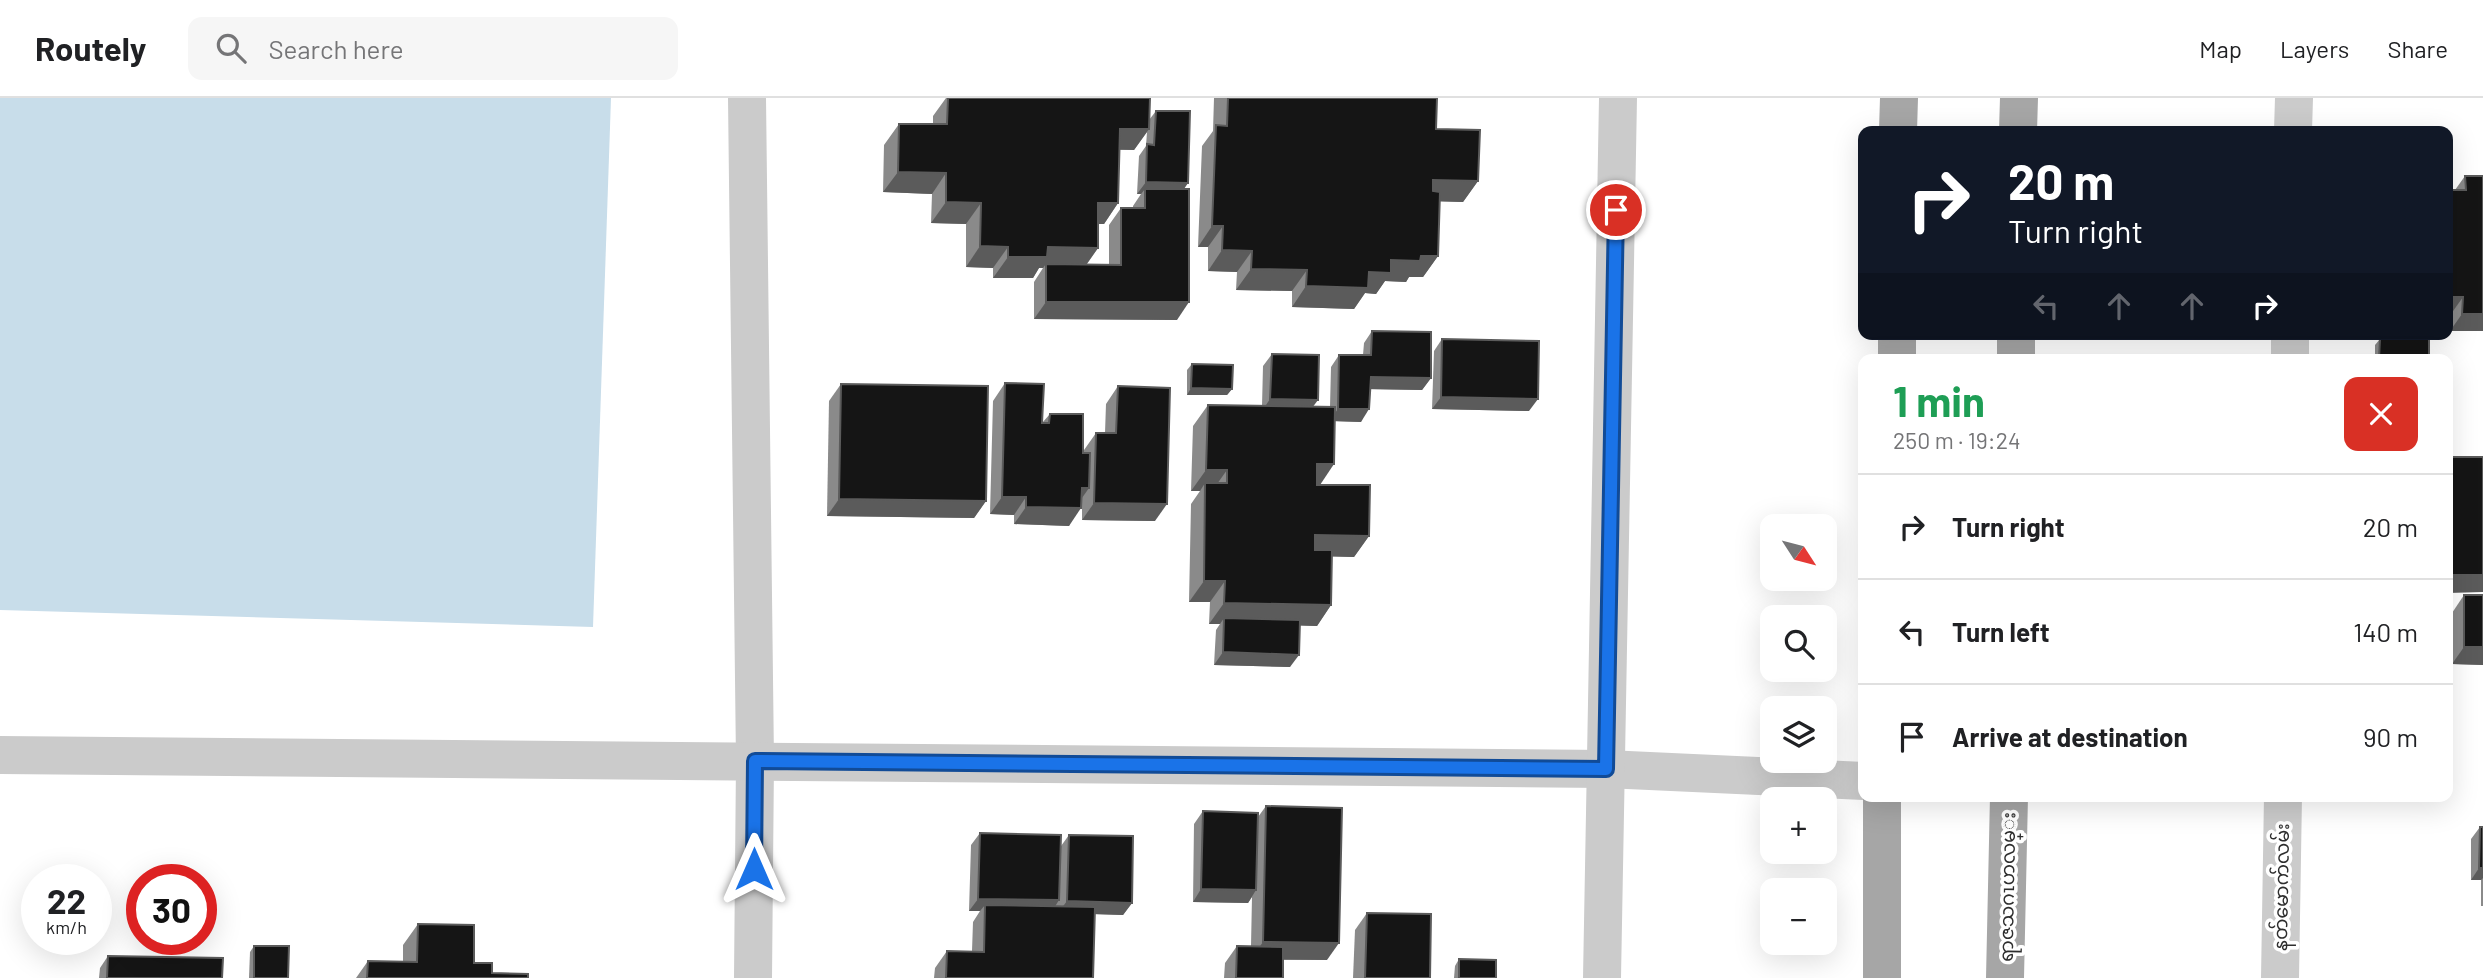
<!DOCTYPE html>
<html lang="en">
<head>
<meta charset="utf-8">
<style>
  :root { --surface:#fff; --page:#f6f6f6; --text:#202124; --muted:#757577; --line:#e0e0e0 }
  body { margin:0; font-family:Barlow,"Noto Sans Myanmar",sans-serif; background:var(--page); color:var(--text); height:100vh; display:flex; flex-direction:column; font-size:26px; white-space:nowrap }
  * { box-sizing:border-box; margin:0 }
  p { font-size:23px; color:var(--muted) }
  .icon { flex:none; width:38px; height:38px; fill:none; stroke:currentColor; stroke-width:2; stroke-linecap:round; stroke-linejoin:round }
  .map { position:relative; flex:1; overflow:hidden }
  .sheet { position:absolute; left:1858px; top:256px; width:595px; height:448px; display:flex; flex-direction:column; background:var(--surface); border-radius:14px; box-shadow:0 7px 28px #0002 }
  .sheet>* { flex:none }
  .banner { position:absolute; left:1858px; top:28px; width:595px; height:214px; border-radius:14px; box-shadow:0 7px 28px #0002; background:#111827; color:#fff; overflow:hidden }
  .needle { width:46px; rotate:126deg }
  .buttons { position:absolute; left:1760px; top:416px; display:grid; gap:14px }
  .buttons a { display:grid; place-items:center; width:77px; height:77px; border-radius:14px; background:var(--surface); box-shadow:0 7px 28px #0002; font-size:35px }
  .speed { position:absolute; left:21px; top:766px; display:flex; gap:14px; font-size:35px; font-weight:700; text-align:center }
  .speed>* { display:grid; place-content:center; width:91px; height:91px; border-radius:50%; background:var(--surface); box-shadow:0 7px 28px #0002; line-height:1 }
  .speed small { font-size:18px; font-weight:400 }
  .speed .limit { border:10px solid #d22; background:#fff; color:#111 }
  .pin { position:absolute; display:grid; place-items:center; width:60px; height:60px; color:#fff; margin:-30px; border:4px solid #fff; border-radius:50%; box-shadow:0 2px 7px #0007 }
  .me { position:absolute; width:77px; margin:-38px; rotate:0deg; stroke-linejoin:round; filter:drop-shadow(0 0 5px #0008) }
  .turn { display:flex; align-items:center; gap:24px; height:147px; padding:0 35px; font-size:32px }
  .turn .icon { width:91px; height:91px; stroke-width:2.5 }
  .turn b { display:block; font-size:49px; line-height:60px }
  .lanes { display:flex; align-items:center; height:66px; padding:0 35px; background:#0003; justify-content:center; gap:35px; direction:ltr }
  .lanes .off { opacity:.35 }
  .round { display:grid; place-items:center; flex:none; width:74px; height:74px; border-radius:14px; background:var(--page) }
  .overview { display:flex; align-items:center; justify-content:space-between; height:119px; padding:0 35px }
  h1 { font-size:42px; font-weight:700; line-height:52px; color:#1e9e55 }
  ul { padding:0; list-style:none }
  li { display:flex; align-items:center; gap:21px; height:105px; padding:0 35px; border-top:2px solid var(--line) }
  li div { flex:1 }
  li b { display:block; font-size:26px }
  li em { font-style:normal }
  header { display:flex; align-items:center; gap:42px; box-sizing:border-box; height:98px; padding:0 35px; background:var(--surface); border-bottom:2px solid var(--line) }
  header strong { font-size:33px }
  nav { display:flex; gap:38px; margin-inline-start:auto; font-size:24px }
  .search { width:490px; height:63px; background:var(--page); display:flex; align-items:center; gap:18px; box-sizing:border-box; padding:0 24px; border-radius:14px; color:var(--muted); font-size:26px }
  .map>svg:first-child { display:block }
</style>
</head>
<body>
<header>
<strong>Routely</strong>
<div class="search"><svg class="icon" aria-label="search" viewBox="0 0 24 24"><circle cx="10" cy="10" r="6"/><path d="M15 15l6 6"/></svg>Search here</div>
<nav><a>Map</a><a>Layers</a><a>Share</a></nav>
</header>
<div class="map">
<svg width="2483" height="880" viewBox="0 0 2483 880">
  <rect width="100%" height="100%" fill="#fff"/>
  <polygon fill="#c8ddea" points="0,0 611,0 593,529 0,512"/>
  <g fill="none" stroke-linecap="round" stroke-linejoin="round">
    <g stroke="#cbcbcb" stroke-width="38">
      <polyline points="747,0 755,663 753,880"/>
      <polyline points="2293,33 2294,0"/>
      <polyline points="2290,261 2290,236"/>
      <polyline points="0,657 1606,671 1864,683"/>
      <polyline points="1602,880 1618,0"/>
      <polyline points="2280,880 2283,698"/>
    </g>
    <g stroke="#a6a6a6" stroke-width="38">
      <polyline points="1898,33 1899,0"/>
      <polyline points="2018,33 2019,0"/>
      <polyline points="1897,261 1897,236"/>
      <polyline points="2016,261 2016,236"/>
      <polyline points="1882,698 1882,880"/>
      <polyline points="2005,880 2009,698"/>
    </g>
  </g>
  <g fill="#8a8a8a" fill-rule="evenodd">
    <path d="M946,0h204l-1,22 7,-9 28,78 -7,131 -143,-1v-37l9,-14h-4l-6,10h-40v-10l-27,-1v-43l-35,-1 1,-29 -49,-2 1,-47 15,-21h34v-8zM1147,34l-1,14 -7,10 -2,38h4l-8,12v2h-12l-12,17v39h-22l11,-16v-24h6l14,-21 1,-53h15z"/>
    <polygon points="1214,0 1437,0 1436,31 1478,83 1463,104 1440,103 1438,158 1423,179 1409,179 1406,184 1385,183 1376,196 1365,195 1354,211 1292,209 1292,193 1236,192 1237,174 1208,173 1208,149 1198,149 1202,48 1213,33"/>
    <polygon points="2465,78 2483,78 2483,233 2450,233 2451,216 2448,216 2448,92 2455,92"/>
    <polygon points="1372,233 1431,280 1422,292 1370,291 1361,324 1335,323 1320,387 1369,438 1354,459 1332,458 1331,507 1317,528 1299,527 1290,569 1214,567 1216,532 1220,526 1209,526 1210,504 1189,504 1191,406 1200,393 1191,393 1193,328 1208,307 1262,308 1263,268 1272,256 1313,309 1330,309 1331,269 1339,257 1363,257 1364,245"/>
    <polygon points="1442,241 1529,313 1432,311 1434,253"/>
    <polygon points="2380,241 2429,261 2375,261 2375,247"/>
    <polygon points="1192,266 1232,291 1227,297 1187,297 1187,272"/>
    <polygon points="1005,285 1042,325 1050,316 1083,355 1084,352 1096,335 1105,335 1106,306 1118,288 1155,423 1082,422 1082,399 1069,428 1014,426 1014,417 990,416 993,303"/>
    <polygon points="841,286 986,403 974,420 827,418 829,303"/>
    <polygon points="2451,359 2483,359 2448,495 2448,363"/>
    <polygon points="2464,497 2483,497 2483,567 2452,566 2452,515"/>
    <polygon points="1266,708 1327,862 1283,862 1283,880 1224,880 1225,865 1237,848 1251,848 1252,799 1248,805 1193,804 1194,726 1203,713 1258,719"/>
    <polygon points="2480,729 2483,729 2483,808 2481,808 2481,782 2471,782 2471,741"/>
    <polygon points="980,735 1061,748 1069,737 1132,805 1123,817 1095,816 1093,880 934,880 935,870 947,853 972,853 973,824 980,813 969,813 971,747"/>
    <polygon points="1367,815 1430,880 1353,880 1355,832"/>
    <polygon points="418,826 474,865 492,875 528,880 356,880 368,863 403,863 403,847"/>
    <polygon points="254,848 288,880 249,880 250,854"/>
    <polygon points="108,858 222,880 99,880 100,870"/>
    <polygon points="1459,861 1496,880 1454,880 1455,868"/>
  </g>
  <g fill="#5b5b5b">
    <polygon points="1120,31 1149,31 1134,52 1105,51"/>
    <polygon points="898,74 946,75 932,96 883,94"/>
    <polygon points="1433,82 1478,83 1463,104 1419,103"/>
    <polygon points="1146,84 1188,85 1180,97 1145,91 1141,96 1137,96"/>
    <polygon points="946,104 981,105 966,126 931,125"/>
    <polygon points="1098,105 1118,105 1104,126 1084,126"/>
    <polygon points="1212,128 1223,128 1208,149 1198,149"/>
    <polygon points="980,148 1008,149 993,170 966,169"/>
    <polygon points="1048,149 1098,150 1083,171 1046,166 1043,170 1039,170 1033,180 993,180 1008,159"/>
    <polygon points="1222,152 1252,153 1237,174 1208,173"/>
    <polygon points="1421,158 1438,158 1423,179 1409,179 1406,184 1385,183 1376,196 1365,195 1354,211 1292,209 1306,188 1369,174 1391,162"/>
    <polygon points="1251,171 1307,172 1292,193 1236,192"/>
    <polygon points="2448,199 2463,199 2451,216 2448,216"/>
    <polygon points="1046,204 1189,204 1177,222 1034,221"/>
    <polygon points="2462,216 2483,216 2483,233 2450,233"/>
    <polygon points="2366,236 2425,236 2423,239 2365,238"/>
    <polygon points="1371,279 1431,280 1422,292 1362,291"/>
    <polygon points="1191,290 1232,291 1227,297 1187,297"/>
    <polygon points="1441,299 1538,301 1529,313 1432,311"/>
    <polygon points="1270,301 1318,302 1309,314 1262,313"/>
    <polygon points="1338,311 1369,311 1361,324 1329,323"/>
    <polygon points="1317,366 1334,366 1320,387 1303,386"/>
    <polygon points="1206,372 1227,372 1212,393 1205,385 1200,393 1191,393"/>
    <polygon points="1082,390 1089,390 1077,407"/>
    <polygon points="1002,399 1026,399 1014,417 990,416"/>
    <polygon points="839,401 986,403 974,420 827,418"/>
    <polygon points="1094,405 1167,406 1155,423 1082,422"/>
    <polygon points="1026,409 1081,410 1069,428 1014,426"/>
    <polygon points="1315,437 1369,438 1354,459 1301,458"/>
    <polygon points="2450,477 2483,477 2483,494 2448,495 2448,480"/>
    <polygon points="1204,483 1225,483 1210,504 1189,504"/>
    <polygon points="1224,505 1331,507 1317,528 1224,526 1224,520 1220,526 1209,526"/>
    <polygon points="2464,549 2483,549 2483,567 2452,566"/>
    <polygon points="1223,554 1299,557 1290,569 1214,567"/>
    <polygon points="2479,770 2483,770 2483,780 2481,782 2471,782"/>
    <polygon points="1201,791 1256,792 1248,805 1193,804"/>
    <polygon points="978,801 1059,802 1051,815 985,807 980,813 969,813"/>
    <polygon points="1067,803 1132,805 1123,817 1058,815"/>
    <polygon points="1263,844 1339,845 1327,862 1251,861"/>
  </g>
  <g fill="#151515" stroke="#5b5b5b" stroke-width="2">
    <polygon points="948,0 1150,0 1149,31 1120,31 1118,105 1098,105 1098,150 1048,149 1047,159 1008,159 1008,149 980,148 981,105 946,104 946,75 898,74 899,26 947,26"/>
    <polygon points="1228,0 1437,0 1436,31 1480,32 1478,83 1433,82 1433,93 1440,94 1438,158 1421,158 1420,163 1391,162 1391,175 1369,174 1368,190 1306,188 1307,172 1251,171 1252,153 1222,152 1223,128 1212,128 1216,27 1227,28"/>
    <polygon points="1156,13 1190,13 1188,85 1146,84 1147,46 1154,47"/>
    <polygon points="2465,78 2483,78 2483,216 2462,216 2463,199 2448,199 2448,92 2466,92"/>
    <polygon points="1145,91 1189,91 1189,204 1046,204 1046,166 1121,167 1121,110 1145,110"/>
    <polygon points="1372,233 1431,234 1431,280 1371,279 1369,311 1338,311 1339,257 1371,257"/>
    <polygon points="1442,241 1539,243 1538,301 1441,299"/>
    <polygon points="2380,241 2429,241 2429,261 2379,261"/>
    <polygon points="1272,256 1319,257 1318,302 1270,301"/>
    <polygon points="1192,266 1233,267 1232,291 1191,290"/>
    <polygon points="1005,285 1044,286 1042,325 1049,325 1050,316 1083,316 1083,355 1090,355 1089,390 1082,390 1081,410 1026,409 1026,399 1002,399"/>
    <polygon points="841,286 988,288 986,403 839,401"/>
    <polygon points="1118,288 1170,290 1167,406 1094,405 1096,335 1116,335"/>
    <polygon points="1208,307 1335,309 1334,366 1317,366 1317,387 1370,387 1369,438 1315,437 1315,452 1332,452 1331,507 1224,505 1225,483 1204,483 1205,385 1227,385 1227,372 1206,372"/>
    <polygon points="2451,359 2483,359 2483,477 2450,477 2450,442 2448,442 2448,390 2451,390"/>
    <rect x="2464" y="497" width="19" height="52"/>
    <polygon points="1224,520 1300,522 1299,557 1223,554"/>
    <polygon points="1266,708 1342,710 1339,845 1263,844"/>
    <polygon points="1203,713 1258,715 1256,792 1201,791"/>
    <polygon points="2480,729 2483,729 2483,770 2479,770"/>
    <polygon points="980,735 1061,737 1059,802 978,801"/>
    <polygon points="1069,737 1133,738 1132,805 1067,803"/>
    <polygon points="985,807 1095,809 1093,880 946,880 947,853 984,854"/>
    <polygon points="1367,815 1431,816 1430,880 1365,880"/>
    <polygon points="418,826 474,827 474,865 492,865 492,875 528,876 528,880 367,880 368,863 417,864"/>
    <polygon points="254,848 289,848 288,880 254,880"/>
    <polygon points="1237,848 1283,849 1283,880 1236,880"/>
    <polygon points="108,858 223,860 222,880 107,880"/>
    <polygon points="1459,861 1496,862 1496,880 1459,880"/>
  </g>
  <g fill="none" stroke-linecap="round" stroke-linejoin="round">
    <defs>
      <polyline id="route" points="754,771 755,663 1606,671 1616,112"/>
    </defs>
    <use href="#route" stroke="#114b97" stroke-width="18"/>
    <use href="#route" stroke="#1a73e8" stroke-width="12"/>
  </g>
  <g text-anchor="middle" stroke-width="7" stroke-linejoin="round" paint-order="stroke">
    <g font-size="19" fill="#2e2e2e" stroke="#fff">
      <text transform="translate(2007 789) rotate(-89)" y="7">ရာဇသဂၤဟလမ္း</text>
      <text transform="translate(2281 789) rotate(-89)" y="7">နတ်မောက်လမ်း</text>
    </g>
  </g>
</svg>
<div class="buttons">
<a><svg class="needle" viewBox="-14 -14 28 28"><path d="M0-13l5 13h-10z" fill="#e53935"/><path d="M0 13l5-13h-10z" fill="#757577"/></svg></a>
<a><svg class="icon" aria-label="search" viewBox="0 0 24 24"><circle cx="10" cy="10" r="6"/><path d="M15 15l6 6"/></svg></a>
<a><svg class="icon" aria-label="layers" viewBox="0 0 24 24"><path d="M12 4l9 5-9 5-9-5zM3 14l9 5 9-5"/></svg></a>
<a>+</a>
<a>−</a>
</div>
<div class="speed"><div>22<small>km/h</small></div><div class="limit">30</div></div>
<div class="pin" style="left:1616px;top:112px;background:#d93025"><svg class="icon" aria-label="arrive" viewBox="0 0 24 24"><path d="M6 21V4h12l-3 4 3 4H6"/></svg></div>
<svg class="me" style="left:754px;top:771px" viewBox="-20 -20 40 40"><path d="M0-17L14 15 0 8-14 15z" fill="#1a73e8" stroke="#fff" stroke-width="4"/></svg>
<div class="banner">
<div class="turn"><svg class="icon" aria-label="right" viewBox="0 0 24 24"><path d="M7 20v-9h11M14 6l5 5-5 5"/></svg><div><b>20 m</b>Turn right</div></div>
<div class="lanes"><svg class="icon off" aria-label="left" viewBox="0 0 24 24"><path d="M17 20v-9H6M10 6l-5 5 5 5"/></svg><svg class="icon off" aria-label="ahead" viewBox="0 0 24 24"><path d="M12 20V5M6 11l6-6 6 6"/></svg><svg class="icon off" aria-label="ahead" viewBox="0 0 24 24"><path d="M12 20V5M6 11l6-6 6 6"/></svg><svg class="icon" aria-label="right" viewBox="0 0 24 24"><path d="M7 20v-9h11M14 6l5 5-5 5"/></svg></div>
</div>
<section class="sheet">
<div class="overview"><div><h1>1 min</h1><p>250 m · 19:24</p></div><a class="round" style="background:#d93025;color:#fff"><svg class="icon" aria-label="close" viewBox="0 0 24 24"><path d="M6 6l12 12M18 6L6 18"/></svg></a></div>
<ul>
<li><svg class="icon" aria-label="right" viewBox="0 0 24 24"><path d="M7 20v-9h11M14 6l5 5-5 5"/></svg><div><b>Turn right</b></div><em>20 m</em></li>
<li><svg class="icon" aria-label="left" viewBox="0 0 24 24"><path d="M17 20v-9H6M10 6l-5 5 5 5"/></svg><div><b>Turn left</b></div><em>140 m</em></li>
<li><svg class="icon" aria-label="arrive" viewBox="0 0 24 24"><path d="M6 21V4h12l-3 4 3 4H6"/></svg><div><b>Arrive at destination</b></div><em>90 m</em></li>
</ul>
</section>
</div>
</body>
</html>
